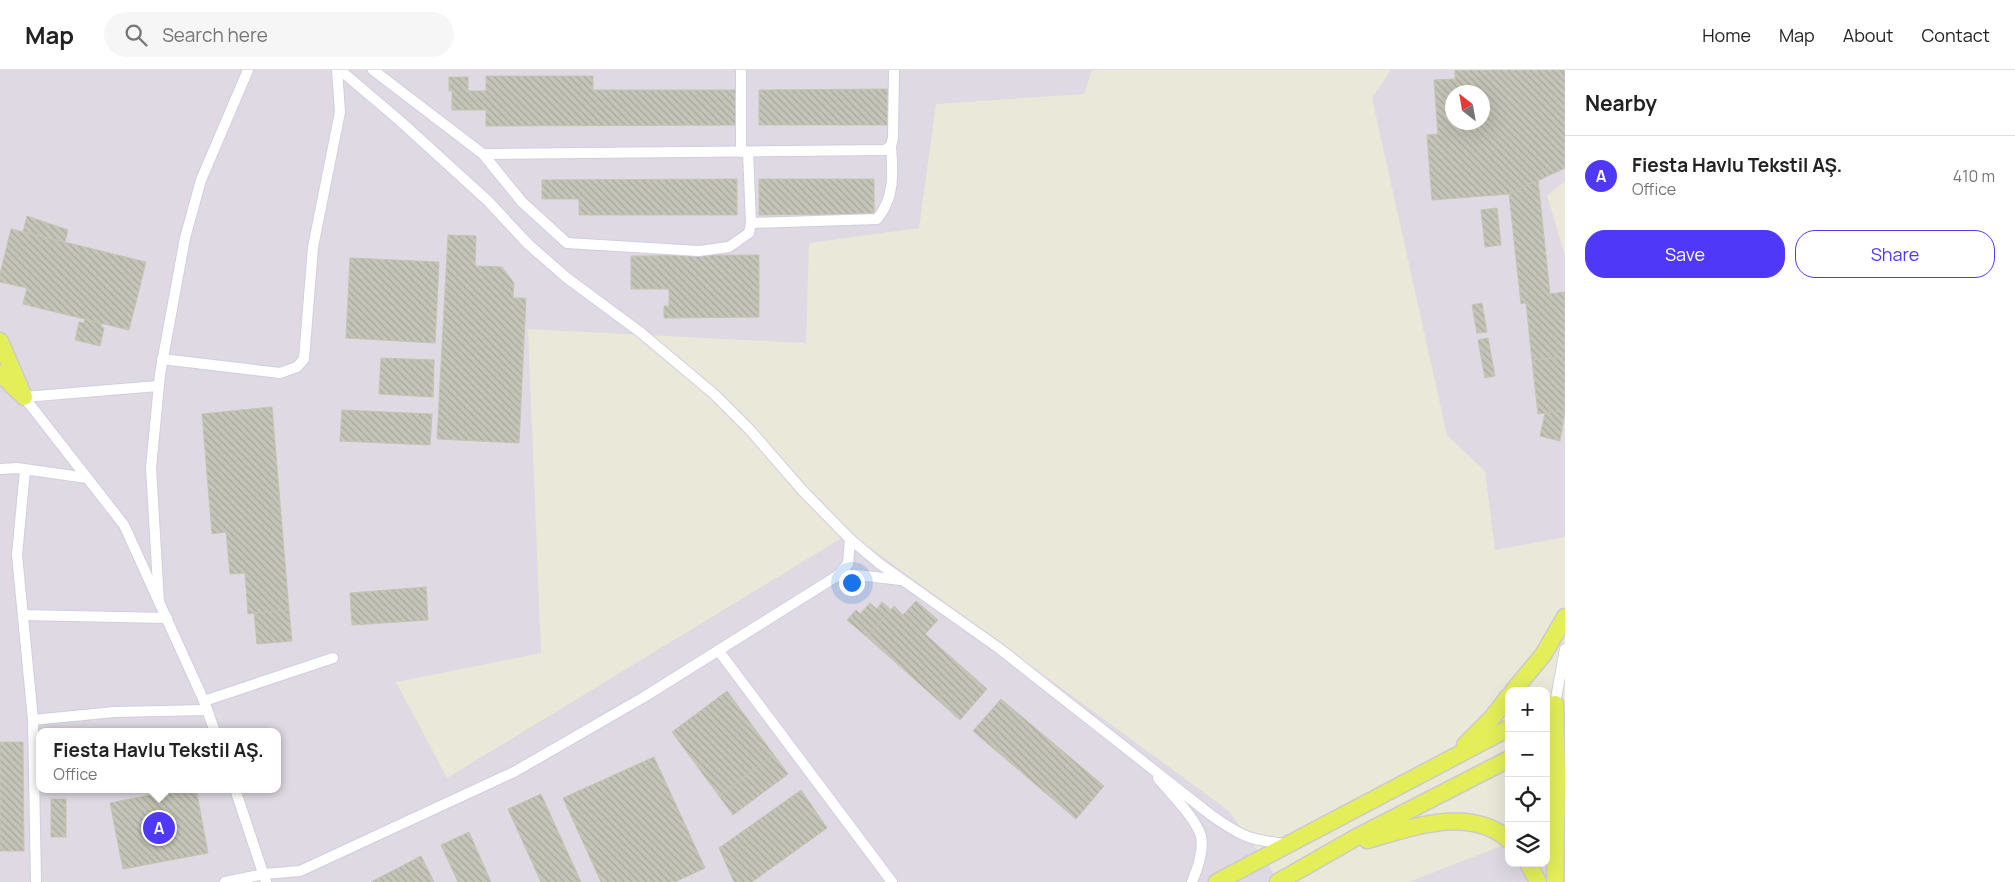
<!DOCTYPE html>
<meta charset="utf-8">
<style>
body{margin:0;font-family:Manrope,sans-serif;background:#f6f6f6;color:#222}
.controls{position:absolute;right:15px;bottom:15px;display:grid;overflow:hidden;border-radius:10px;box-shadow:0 5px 20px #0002}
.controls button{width:45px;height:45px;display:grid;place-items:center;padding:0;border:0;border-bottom:1px solid #e0e0e0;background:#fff;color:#222;font:25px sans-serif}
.compass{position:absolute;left:1445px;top:15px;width:45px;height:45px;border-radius:50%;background:#fff;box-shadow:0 5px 20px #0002;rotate:329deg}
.you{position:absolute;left:851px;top:512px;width:18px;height:18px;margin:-12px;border:4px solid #fff;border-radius:50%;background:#1a73e8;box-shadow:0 0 0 8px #1a73e833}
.badge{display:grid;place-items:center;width:32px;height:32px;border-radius:50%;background:#4f38f7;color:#fff;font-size:16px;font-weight:700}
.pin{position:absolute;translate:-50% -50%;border:2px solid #fff;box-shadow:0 1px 5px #0006}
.popup{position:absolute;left:36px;top:658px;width:245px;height:65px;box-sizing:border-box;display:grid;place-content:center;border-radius:10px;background:#fff;filter:drop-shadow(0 1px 4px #0005);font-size:16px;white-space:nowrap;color:#767676}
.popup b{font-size:19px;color:#222}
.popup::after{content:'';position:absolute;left:50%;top:100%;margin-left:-10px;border:10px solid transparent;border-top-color:#fff}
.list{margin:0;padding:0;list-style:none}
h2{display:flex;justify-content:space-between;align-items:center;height:65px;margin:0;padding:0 20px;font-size:21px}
h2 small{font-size:16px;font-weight:400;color:#767676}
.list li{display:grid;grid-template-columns:32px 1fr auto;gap:15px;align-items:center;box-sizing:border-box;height:80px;padding:0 20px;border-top:1px solid #e0e0e0}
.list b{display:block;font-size:19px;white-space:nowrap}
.list p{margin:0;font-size:16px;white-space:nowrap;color:#767676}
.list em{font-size:16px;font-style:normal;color:#767676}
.actions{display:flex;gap:10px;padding:15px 20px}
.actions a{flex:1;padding:11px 0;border:1px solid #4f38f7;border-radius:20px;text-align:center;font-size:18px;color:#4f38f7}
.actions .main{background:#4f38f7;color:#fff}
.icon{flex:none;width:28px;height:28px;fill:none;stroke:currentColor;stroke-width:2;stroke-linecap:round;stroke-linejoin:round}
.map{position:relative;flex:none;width:1565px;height:812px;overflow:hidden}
header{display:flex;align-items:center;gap:30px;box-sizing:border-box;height:70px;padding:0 25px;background:#fff;border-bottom:1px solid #e0e0e0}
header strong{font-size:24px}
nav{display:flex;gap:28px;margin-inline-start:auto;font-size:18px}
.search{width:350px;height:45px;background:#f6f6f6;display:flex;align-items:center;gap:12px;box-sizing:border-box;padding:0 18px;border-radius:28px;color:#767676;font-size:19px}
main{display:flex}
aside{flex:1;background:#fff}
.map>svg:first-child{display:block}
.industrial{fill:#ded9e2;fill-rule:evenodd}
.building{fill:url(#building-back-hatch);stroke:#c5c4b2;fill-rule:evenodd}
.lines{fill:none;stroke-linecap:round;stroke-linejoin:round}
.street-casing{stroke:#d0cee0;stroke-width:12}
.primary-casing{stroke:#cbcbcb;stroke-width:19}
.street{stroke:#fff;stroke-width:10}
.primary{stroke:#e3ee59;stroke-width:16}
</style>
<header>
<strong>Map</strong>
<div class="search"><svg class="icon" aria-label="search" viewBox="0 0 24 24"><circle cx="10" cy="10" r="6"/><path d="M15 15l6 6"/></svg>Search here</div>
<nav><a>Home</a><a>Map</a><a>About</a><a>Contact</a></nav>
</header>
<main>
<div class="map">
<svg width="1565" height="812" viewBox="0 0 1565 812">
<defs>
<pattern id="building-back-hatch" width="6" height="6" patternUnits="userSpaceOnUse" patternTransform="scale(1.25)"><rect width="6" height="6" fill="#c5c4b8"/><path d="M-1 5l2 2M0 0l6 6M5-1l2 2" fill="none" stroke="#a9a89e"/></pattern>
</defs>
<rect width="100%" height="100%" fill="#eae8d8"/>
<g class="industrial">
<path d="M0,0H1092L1084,24L936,34L919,158L809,173L806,273L528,259L541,583L396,612L447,708L850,463L1229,741L1280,812H0ZM40,662H278V719H40Z"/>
<path d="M1391,0H1565V111L1547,125L1565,186V467L1495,480L1485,401L1447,365L1372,28ZM1452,22H1482V52H1452Z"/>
<polygon points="1565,751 1565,812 1409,812 1509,773 1509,793 1546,793 1546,758"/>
</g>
<g class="building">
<path d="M1455,0H1565V98L1509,124L1432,130L1427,65L1438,64L1434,10L1455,9ZM1452,22H1482V52H1452Z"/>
<polygon points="486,6 593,6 593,20 737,20 737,55 486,56 486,40 452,40 452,21 449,21 449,7 468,7 468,21 486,21"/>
<polygon points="888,19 888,55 759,55 759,20"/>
<polygon points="737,109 737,145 579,145 579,129 542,129 542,110"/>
<polygon points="759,109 874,109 874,144 759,145"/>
<polygon points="1538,110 1550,224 1565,222 1565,287 1532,290 1526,233 1521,234 1509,124"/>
<polygon points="1497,138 1501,175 1485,177 1481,140"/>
<polygon points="27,146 68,160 65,172 23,162"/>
<polygon points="11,159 146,192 129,260 23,234 27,218 0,212 0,204"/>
<polygon points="448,165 476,166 475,196 502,197 514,213 513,228 526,228 519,373 437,369"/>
<polygon points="759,185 759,247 664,248 664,236 669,236 669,219 631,219 631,186"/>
<polygon points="350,188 439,192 435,273 346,268"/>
<polygon points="1482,233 1487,262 1477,263 1472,235"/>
<polygon points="85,249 102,254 101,257 104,258 100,276 75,270 79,252 84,253"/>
<polygon points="1488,268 1495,306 1485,308 1478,270"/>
<polygon points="1565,287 1565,341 1538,344 1532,290"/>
<polygon points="381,288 434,290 433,327 379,324"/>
<polygon points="272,337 289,540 248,544 245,503 230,504 226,462 212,464 202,344"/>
<polygon points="342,340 432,344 430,375 340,371"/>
<polygon points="1565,341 1560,371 1540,366 1545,343"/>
<polygon points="426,517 428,550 352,555 350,523"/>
<polygon points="916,531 938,550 925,564 987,619 960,650 867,567 894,536 903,545"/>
<polygon points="882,532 891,540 867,567 847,550 856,540 860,544 870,533 877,539"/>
<polygon points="289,540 292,571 257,574 254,543"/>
<polygon points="727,621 774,685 719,726 672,662"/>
<polygon points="1001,629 1104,716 1076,749 973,661"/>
<polygon points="0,672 23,672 24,781 0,781"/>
<polygon points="774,685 788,704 733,745 719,726"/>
<polygon points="654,687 705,798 675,812 601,812 563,728"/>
<polygon points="181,719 196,719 208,783 123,799 110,733"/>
<polygon points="801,720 827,758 752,812 734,812 719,778"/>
<polygon points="541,724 581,812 541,812 508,739"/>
<rect x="51" y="729" width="15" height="38"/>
<polygon points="469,762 491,812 458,812 441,775"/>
<polygon points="421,786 434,812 371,812"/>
</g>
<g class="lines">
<defs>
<g id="street">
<path d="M340,0L399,50L488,131L528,174L567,208L640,262L714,324L750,360L803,421L850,469L880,494L1000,579L1211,745C1241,766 1249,770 1286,774"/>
<polyline points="373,0 483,84 522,132 567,173 699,181 729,177 749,163 751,153 748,82"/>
<polyline points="741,82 741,0"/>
<polyline points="483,84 885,80 891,76 893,68 894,0"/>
<path d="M751,153L877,149C895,128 893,102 891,76"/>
<polyline points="162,289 280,303 297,297 304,289 313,177 340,42 337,0"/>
<polyline points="24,327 124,455 204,631 215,662"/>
<polyline points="24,327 158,316"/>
<polyline points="0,399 17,398 87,408"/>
<polyline points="25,400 17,485 33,650 36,812"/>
<polyline points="837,506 857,505 901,510"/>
<polyline points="159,532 151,398 160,304 185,168 201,110 248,0"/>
<polyline points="23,545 167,548"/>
<polyline points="718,580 892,812"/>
<polyline points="204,631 333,588"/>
<polyline points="1555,634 1565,579"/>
<polyline points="33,650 114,642 207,640"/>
<path d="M1158,708C1171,724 1195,747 1201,766C1204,779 1197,800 1192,812"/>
<polyline points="235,719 266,812"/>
<polyline points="225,812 264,804 300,801 514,702 644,627 837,506 848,494 850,469"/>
</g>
<g id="primary">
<polyline points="0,271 24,327"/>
<polyline points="0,303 19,322"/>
<polyline points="1513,621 1543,585 1565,547"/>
<polyline points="1555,634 1557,707 1555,812"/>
<polyline points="1465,675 1492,648 1509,626"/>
<path d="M1367,770C1411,758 1470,735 1509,770"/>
<polyline points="1528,793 1538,812"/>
<polyline points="1217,812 1509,658"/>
<polyline points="1278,812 1355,768 1509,689"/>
</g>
</defs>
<use href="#street" class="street-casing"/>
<use href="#primary" class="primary-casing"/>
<use href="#street" class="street"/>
<use href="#primary" class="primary"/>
</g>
</svg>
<div class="controls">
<button>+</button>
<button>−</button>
<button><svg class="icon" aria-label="locate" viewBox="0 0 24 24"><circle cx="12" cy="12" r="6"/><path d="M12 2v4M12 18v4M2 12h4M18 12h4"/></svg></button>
<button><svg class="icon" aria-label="layers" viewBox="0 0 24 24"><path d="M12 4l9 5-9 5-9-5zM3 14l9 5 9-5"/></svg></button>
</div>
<svg class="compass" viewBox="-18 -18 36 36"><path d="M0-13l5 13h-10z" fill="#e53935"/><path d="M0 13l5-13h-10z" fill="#767676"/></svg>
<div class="you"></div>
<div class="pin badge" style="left:159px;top:758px">A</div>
<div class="popup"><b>Fiesta Havlu Tekstil AŞ.</b>Office</div>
</div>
<aside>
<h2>Nearby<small></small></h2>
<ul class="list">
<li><span class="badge">A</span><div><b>Fiesta Havlu Tekstil AŞ.</b><p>Office</p></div><em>410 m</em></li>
</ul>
<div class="actions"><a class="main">Save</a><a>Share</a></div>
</aside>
</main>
